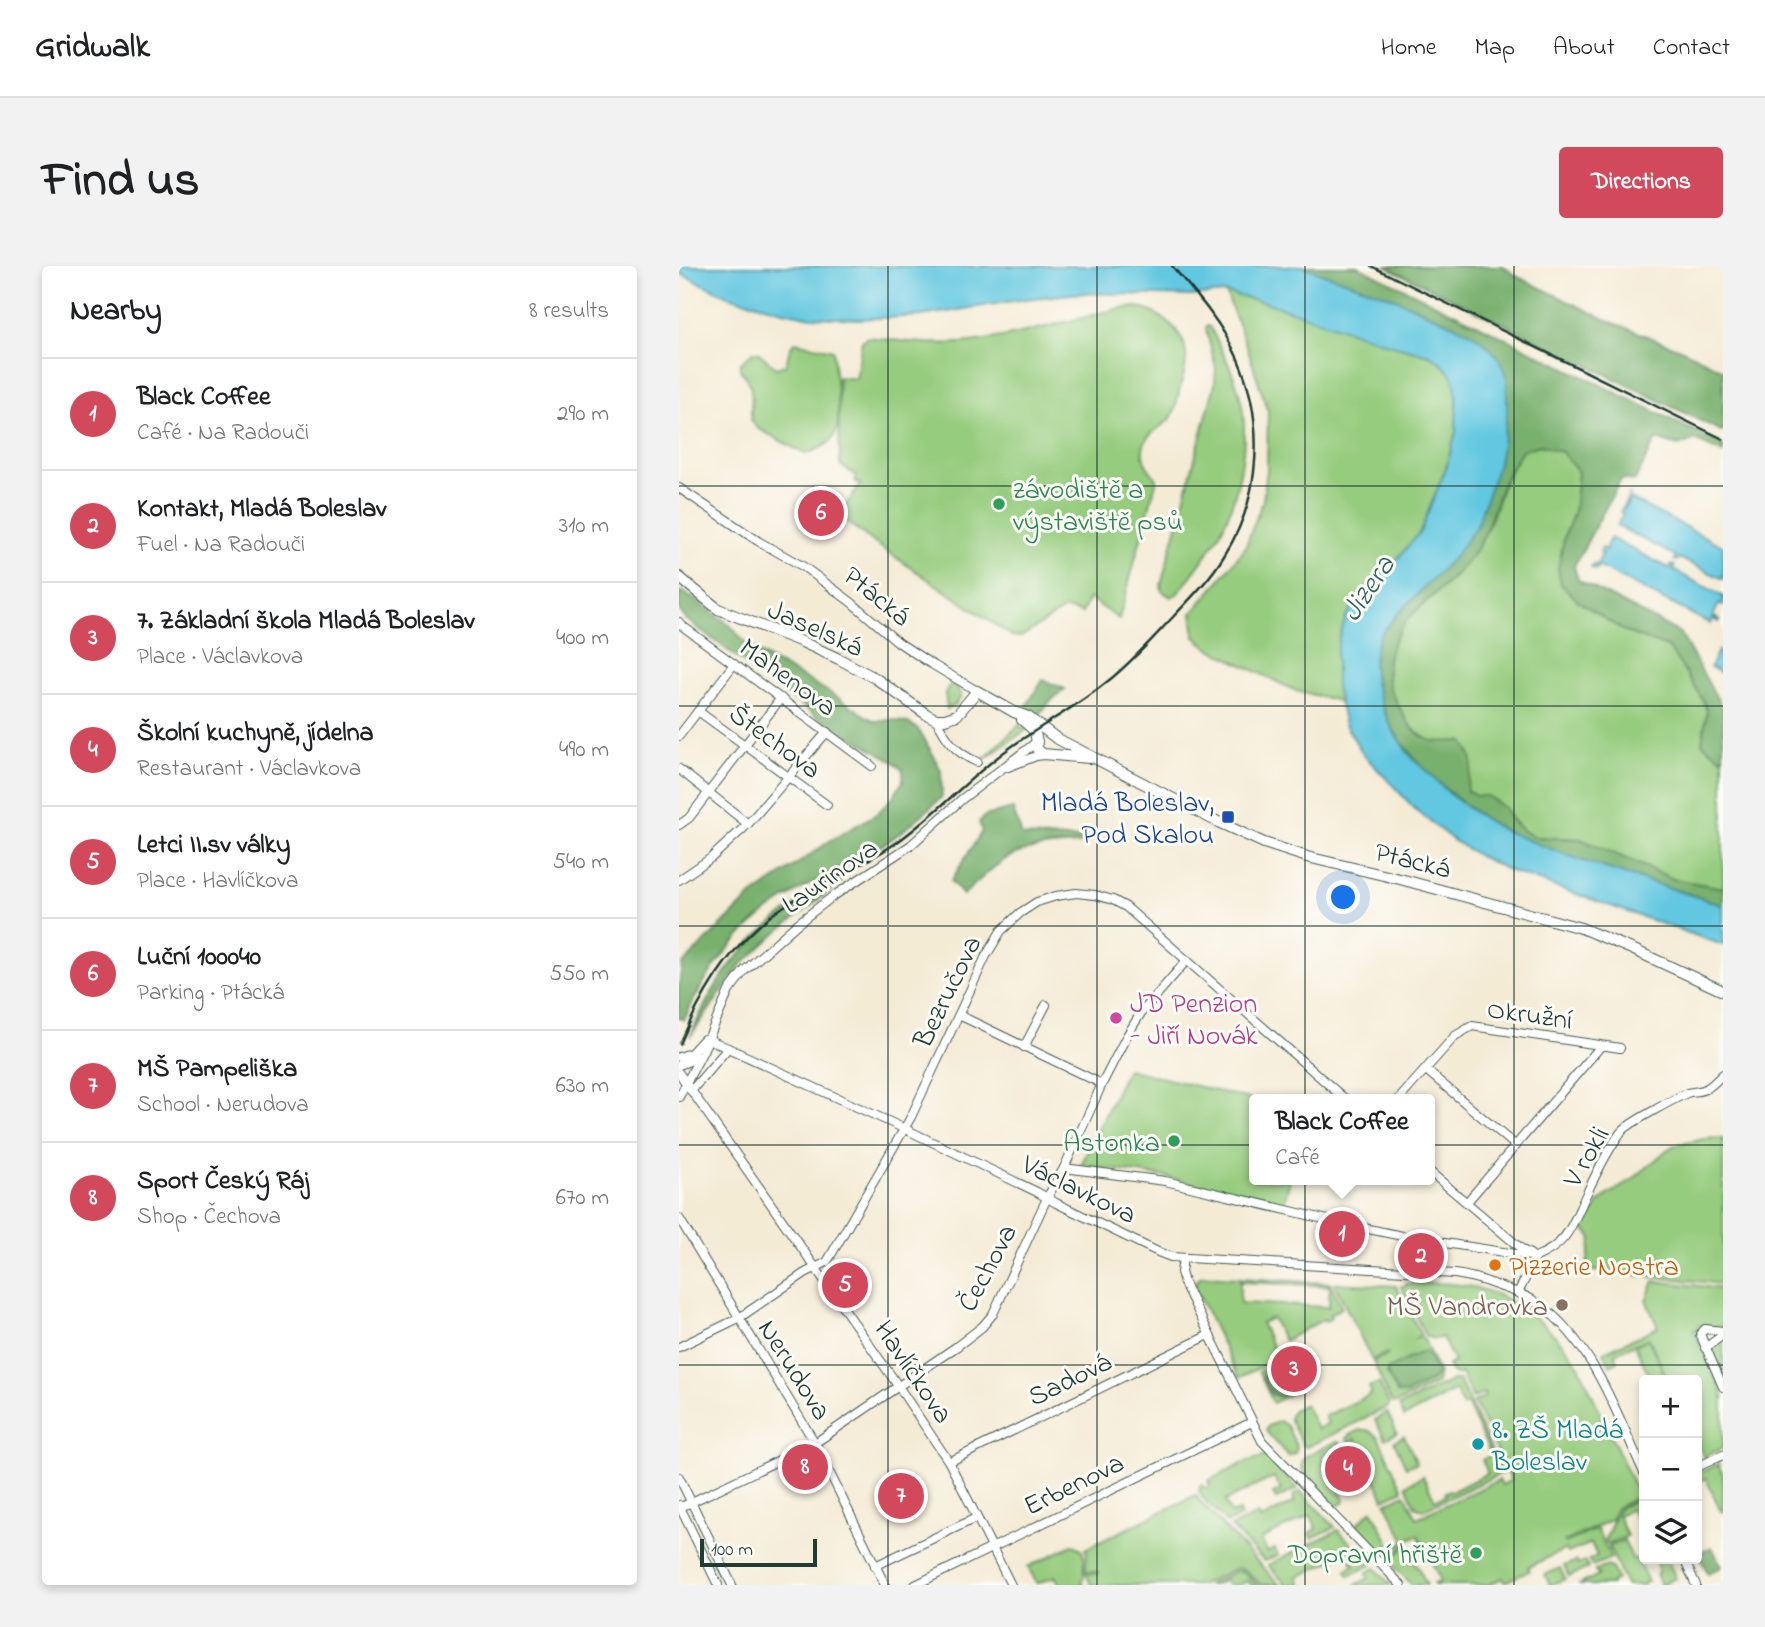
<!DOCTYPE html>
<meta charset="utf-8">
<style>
body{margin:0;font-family:"Indie Flower",sans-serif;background:#f2f2f2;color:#202124}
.controls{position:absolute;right:21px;bottom:21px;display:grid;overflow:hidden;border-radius:7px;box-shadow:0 4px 10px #0003}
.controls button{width:63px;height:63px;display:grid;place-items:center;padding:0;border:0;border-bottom:2px solid #e0e0e0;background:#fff;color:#202124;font:35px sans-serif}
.scale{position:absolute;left:21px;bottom:18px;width:117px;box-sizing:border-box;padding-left:7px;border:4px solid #1f3d34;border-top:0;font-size:19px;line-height:24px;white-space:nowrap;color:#1f3d34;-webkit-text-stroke:5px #fdfcf7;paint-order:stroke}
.you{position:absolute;left:665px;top:632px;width:24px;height:24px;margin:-18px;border:5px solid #fff;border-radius:50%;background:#1a73e8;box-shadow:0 0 0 10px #1a73e833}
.badge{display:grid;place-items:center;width:46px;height:46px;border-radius:50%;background:#d1495b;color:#fff;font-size:23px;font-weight:700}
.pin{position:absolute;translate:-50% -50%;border:4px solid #fff;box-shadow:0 2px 7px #0006}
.popup{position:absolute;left:570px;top:828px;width:186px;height:91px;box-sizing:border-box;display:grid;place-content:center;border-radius:7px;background:#fff;filter:drop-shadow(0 2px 5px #0005);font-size:23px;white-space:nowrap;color:#757577}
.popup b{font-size:26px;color:#202124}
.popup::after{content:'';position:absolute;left:50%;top:100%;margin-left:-14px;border:14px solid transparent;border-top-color:#fff}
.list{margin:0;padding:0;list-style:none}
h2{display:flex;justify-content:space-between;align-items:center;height:91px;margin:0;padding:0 28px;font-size:30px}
h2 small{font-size:23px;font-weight:400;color:#757577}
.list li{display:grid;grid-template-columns:46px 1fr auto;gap:21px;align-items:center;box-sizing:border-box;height:112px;padding:0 28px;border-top:2px solid #e0e0e0}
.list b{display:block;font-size:26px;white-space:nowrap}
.list p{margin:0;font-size:23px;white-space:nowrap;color:#757577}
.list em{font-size:23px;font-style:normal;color:#757577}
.icon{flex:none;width:38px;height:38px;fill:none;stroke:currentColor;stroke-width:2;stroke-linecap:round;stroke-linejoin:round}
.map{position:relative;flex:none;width:1044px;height:1319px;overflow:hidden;border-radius:7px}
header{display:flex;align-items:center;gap:42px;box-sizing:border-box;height:98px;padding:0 35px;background:#fff;border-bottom:2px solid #e0e0e0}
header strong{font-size:33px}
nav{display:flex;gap:38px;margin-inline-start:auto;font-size:24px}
.intro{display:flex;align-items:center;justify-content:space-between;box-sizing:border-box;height:168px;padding:0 42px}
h1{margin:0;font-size:49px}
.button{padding:18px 32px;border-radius:7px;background:#d1495b;color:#fff;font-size:24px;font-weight:700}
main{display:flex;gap:42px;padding:0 42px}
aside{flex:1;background:#fff;border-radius:7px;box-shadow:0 4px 10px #0003}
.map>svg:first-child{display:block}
.green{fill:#96cc7e;stroke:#5a8459;stroke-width:2}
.forest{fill:#78b06d;stroke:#4c7650;stroke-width:2}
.water{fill:#62c7e0;stroke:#40828a;stroke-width:2}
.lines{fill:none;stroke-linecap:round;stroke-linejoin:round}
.minor-casing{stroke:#3f574c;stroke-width:10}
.tertiary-casing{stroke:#3f574c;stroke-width:12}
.minor{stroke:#fff;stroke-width:8}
.tertiary{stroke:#fff;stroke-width:10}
.rail{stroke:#1f3d34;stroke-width:2.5}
.grid{fill:none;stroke:#1f3d34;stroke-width:2;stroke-opacity:0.55}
.leisure-dot{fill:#2e9e5b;stroke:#fdfcf7;stroke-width:2.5}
.transit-dot{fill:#1a4fb4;stroke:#fdfcf7;stroke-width:2.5}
.hotel-dot{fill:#d1479c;stroke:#fdfcf7;stroke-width:2.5}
.food-dot{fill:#e8710a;stroke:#fdfcf7;stroke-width:2.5}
.education-dot{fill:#8d6e63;stroke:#fdfcf7;stroke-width:2.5}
.culture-dot{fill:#0f9aa8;stroke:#fdfcf7;stroke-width:2.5}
.labels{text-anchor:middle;stroke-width:6;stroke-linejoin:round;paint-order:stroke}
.leisure-label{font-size:28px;fill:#27864d;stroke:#fdfcf7;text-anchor:end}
.street-label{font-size:28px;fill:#1f3d34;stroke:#fdfcf7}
.transit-label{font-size:28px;fill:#164399;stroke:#fdfcf7;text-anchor:end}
.hotel-label{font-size:28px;fill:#b23c85;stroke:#fdfcf7;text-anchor:start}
.food-label{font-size:28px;fill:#c56008;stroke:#fdfcf7;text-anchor:start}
.education-label{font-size:28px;fill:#785e54;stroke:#fdfcf7;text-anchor:end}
.culture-label{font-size:28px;fill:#0d838f;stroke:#fdfcf7;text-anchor:start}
.water-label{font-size:30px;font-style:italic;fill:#30605f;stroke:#fdfcf7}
</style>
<header>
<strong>Gridwalk</strong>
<nav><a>Home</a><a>Map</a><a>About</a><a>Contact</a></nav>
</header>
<div class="intro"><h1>Find us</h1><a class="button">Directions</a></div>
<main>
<aside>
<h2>Nearby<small>8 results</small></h2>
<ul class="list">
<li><span class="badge">1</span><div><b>Black Coffee</b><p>Café · Na Radouči</p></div><em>290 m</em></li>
<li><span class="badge">2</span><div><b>Kontakt, Mladá Boleslav</b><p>Fuel · Na Radouči</p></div><em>310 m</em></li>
<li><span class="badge">3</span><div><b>7. Základní škola Mladá Boleslav</b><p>Place · Václavkova</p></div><em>400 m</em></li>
<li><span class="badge">4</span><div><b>Školní kuchyně, jídelna</b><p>Restaurant · Václavkova</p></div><em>490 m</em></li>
<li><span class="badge">5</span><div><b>Letci II.sv války</b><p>Place · Havlíčkova</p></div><em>540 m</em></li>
<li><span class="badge">6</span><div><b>Luční 100040</b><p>Parking · Ptácká</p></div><em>550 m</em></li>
<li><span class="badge">7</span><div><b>MŠ Pampeliška</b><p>School · Nerudova</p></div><em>630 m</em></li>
<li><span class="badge">8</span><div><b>Sport Český Ráj</b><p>Shop · Čechova</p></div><em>670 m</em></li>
</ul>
</aside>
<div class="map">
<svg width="1044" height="1319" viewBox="0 0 1044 1319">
<rect width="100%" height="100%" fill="#fdfcf7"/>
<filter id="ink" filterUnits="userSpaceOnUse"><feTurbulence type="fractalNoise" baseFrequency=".0143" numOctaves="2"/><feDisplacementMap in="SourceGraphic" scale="14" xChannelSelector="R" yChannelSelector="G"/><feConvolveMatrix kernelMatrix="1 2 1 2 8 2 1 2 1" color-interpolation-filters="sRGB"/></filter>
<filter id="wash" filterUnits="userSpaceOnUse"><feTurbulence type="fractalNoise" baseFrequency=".00686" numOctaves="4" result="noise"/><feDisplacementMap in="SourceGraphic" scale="28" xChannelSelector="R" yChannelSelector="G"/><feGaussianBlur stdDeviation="1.57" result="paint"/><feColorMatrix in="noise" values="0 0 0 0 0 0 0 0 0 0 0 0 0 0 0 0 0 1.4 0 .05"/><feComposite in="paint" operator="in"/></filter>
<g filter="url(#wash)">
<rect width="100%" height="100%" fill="#f4ebd5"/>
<g class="green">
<polygon points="547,27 586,36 751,89 761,96 772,108 776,118 778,132 777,166 767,202 741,266 715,297 681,328 657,389 657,413 660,435 617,425 531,383 516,371 513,347 531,326 566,282 584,234 588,204 589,145 568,81"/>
<path d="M459,41C481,47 505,63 507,88C508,101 503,114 500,126C498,134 497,145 492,152C482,162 465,168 464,184C463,196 471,205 478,213L440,353L410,332L403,347L386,343L342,371L333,370L197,278L160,250L181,218L176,215L178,210L161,199L159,111L177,113L183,75L189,71C219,75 250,79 280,77C332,73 391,54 443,42Z"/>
<path d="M528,60L531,61C544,86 561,118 564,146C568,183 560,226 544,261C532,285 515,306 499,327L492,331L483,325L482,319L536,118L537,102L527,63Z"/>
<path d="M116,76L154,84C154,104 166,156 154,172C150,179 134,186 126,188L78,162L72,154C71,133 78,121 61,104V98L74,86L80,87L97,102L107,99L111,82Z"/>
<polygon points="861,179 883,186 899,206 895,247 886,268 899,335 947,366 989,381 1009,409 1025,435 1028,445 1023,477 1044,493 1044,622 994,613 901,573 856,571 844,565 831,552 826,542 808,530 797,530 788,525 788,517 793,497 743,470 733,462 725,450 710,422 708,390 723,358 774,312 792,291 802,276 813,252 825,216 843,184"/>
<polygon points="271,419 279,423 282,430 275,440 268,443 266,427"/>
<polygon points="340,459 345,462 347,460 350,462 303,495"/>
<polygon points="448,803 575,834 576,914 611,914 604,940 488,911 402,899"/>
<polygon points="1042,872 1044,873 1044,1018 907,1004 913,972 904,961 921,936 929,929 953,914 988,884 994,880 1025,873"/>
<polygon points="523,1010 561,1012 561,1037 650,1041 651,1017 663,1042 651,1048 652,1052 647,1055 645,1053 605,1075 593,1052 582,1057 599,1092 560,1112 517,1024 516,1016"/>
<polygon points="975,1015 1044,1023 1044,1062 1020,1059 1015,1065 1044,1128 1044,1182 1025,1191 1018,1177 1018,1114 989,1114 970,1072 936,1087 939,1095 931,1099 925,1086 979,1061 967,1034"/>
<polygon points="655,1017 717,1020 742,1069 737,1072 742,1072 745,1074 760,1107 758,1117 718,1137 713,1137 694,1096 709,1088 708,1087 693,1094"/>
<path d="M727,1018C745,1017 764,1016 782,1019C832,1026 873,1059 900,1100L960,1230L937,1242L932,1254L885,1276L886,1277L918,1263L932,1292L913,1300L910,1294L918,1290L912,1277L889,1287L887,1283L849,1301L850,1305L826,1316L824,1312L809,1319H754L762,1315L739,1269L726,1275L727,1277L709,1294L676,1260L693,1244L713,1282L726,1275L707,1237L726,1228L738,1252L820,1214L823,1219L832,1214L795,1136L806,1131L805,1127L794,1132L782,1107L777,1109L773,1107L769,1099L775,1096L763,1071L756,1073L747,1071L722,1020H727Z"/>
<polygon points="969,1073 988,1114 972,1114 956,1079"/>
<polygon points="1044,1073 1044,1113 1033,1089 1033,1084"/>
<polygon points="604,1094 619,1124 594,1137 580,1106"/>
<polygon points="774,1114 779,1114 782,1118 823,1207 744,1244 736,1240 727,1219 744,1210 756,1234 767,1229 766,1226 771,1224 772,1226 809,1207 803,1194 812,1189 788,1138 783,1140 777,1124 725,1151 720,1140"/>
<polygon points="700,1117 710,1138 709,1141 628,1181 624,1180 610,1152 614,1144 626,1138 638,1163 649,1158 646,1150 689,1130 693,1127 690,1121"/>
<polygon points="708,1146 718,1167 706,1173 696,1154"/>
<polygon points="601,1155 608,1160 618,1182 616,1187 609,1190 587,1165 589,1160"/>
<polygon points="681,1164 689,1164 699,1171 724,1224 705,1233 677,1173 670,1176 668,1172 669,1170"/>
<polygon points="725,1170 738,1197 727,1201 715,1175"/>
<polygon points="659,1175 663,1179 643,1189 646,1195 644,1197 651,1210 653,1210 666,1236 657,1240 623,1203 624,1193 627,1190"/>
<polygon points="587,1190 619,1223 597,1233 594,1228 602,1224 595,1211 546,1235 552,1248 560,1245 562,1250 548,1257 523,1231 520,1223 522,1219 527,1223 531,1220 529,1215 569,1195"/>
<polygon points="1039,1198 1044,1209 1044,1246 1041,1244 1027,1212 1018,1216 1018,1208"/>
<polygon points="622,1226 656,1261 633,1272 631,1267 638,1263 632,1249 582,1273 588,1286 596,1283 599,1289 585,1295 552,1261 579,1248 582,1253 616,1236 614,1230"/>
<polygon points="517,1229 520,1234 541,1257 601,1319 582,1319 567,1305 558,1302 521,1319 412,1319 407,1307 418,1308 420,1306 407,1305 408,1287 406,1283"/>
<polygon points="961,1232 965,1242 965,1247 956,1251 952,1243 939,1249 948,1270 929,1279 926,1274 939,1243"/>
<polygon points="659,1264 692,1299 670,1310 667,1304 675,1300 668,1287 619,1311 622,1319 608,1319 589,1299"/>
<polygon points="945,1274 954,1294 958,1292 969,1316 965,1317 965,1319 947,1319 930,1281"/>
<path d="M393,1279C409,1281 405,1299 405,1312L402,1314L405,1319H381L376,1310L358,1318L349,1301Z"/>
<polygon points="728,1279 748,1319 733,1319 710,1295"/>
<polygon points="988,1293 997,1312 982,1319 977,1308 980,1306 977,1297"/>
<polygon points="897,1295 899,1299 906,1295 909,1302 890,1311 885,1300"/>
<polygon points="928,1300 933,1302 938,1313 933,1316 933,1319 899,1319 920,1309 916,1305"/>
<polygon points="696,1302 712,1319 676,1319 690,1312 687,1307"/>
<polygon points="881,1302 886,1313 871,1319 866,1309"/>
<polygon points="558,1305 566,1307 578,1319 571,1319 569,1315 560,1319 549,1319 546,1314 536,1319 528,1319"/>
</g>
<g class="forest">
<path d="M622,0H679L1044,179V187L1016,174L999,180L977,173L956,215L942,213L895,300L899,314L1001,367L1044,443V493L1023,477L1028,445L1024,435L1009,410L989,381L947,366L899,335L882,318L879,302L886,268L895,247L899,206L883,186L861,179L843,184C837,195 829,206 824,217C814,242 809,269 792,291C760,334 697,356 710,420C712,428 718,437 722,444C728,456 738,470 751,474C760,477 774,475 784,475C787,481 793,489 793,496C793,506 788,515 788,525L797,530H808L826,542L831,552L844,565L856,571L901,573L994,613L1044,622V639C1007,627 969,616 932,604C895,592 856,581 822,562C795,548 772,529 750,507C729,487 712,466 703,438C696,416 689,392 700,370C704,363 712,356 717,350L820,196L828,149V111L788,65L710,30Z"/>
<polygon points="706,0 824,0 837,10 930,55 1006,85 1044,104 1044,166"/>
<path d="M3,325L50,358L68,379L95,396L138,419L177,443L188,451L196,455L214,454L229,457L239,463L256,492L262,505L263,531C244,548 226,565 205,578C173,599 137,612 106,633C61,662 27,705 5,754L0,752V719L3,699L70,632L152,574L199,547L214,531L224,515V504L214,495L137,450L8,354L0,344V327Z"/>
<polygon points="364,414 386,423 375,432 359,449 357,449 346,442"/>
<path d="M334,543L343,570L409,573V577C384,580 354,579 332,590C315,598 298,617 284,629L272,615L303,565L300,556L306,550Z"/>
<path d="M163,615L96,668L60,701L11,771C34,716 61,679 110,644C126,633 145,624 163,615Z"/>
<polygon points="561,1012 651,1017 651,1020 561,1016"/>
<polygon points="744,1085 748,1087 757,1104 758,1107 755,1113 727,1128 718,1127 708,1108 709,1103"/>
<path d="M594,1101C602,1104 614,1120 605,1128C595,1137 583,1117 585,1109C586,1104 590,1103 594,1101Z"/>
<polygon points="1033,1281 1042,1300 1041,1302 1029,1307 1019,1287"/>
</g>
<g class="water">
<polygon points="0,0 622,0 710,30 788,65 805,76 820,92 828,111 828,149 820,196 798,259 776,290 717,350 701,369 697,381 694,398 696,417 705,446 716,468 729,487 773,530 795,546 822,563 851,575 904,595 1044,639 1044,679 831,605 800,590 775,575 737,544 684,488 666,458 660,435 657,419 657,389 660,372 667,351 681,328 715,297 741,266 767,202 777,166 778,132 776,118 772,108 761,96 751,89 706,77 586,36 547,27 512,30 402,27 346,33 243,50 181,53 133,51 104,45 49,30 0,7"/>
<polygon points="951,228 945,244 952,233 1044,280 1044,313 1000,292 998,295 995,294 997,290 938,260 944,248 941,246"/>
<polygon points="931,272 990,302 993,299 996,300 994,304 1044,330 1044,340 1040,338 1034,350 1041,354 1040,356 1034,353 1032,358 919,300 917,304 912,302 914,298 918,299 923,288 921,286 923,282 926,284"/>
<polygon points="1039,385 1044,388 1044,408 1031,401"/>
</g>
</g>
<g filter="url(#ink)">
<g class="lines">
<defs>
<g id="minor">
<polyline points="0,222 79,275 125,301 172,336 219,376 249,396 298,425"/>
<polyline points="0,356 2,359 193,500"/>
<polyline points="19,445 148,539"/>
<path d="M257,453C268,474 275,486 298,496"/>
<polyline points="0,470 55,398"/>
<polyline points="329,501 357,490 366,489"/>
<polyline points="0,503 69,558"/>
<polyline points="0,559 10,552 102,432"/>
<polyline points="0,614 32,592 69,558 148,466"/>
<polyline points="280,749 423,818"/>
<path d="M29,773L224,862L358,926L377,937L479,986L492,991L776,1008C790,1010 804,1014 817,1019C829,1023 841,1027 852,1033C911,1068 938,1148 965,1207"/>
<polyline points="345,781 367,739"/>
<polyline points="0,791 12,787 25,773"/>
<polyline points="0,799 13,794 20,790"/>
<polyline points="747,804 837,880"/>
<polyline points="0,807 213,1111 270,1196 332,1319"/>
<polyline points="12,825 49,782"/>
<polyline points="0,831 24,785 50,725 65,705 118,658 153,631 232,579 283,533 359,475"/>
<polyline points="720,833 776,770 793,760 941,782"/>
<polyline points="385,902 486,915 670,959 733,972 857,991"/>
<polyline points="750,905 845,985 851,988"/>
<polyline points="788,936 922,780"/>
<polyline points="0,952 136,1177 206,1319"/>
<path d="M857,991C889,978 893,959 906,931C915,912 930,881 943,865C952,856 995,833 1008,827C1015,825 1022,826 1028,822C1034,819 1039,813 1044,808"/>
<polyline points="504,992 502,1006 505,1017 583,1175 722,1319"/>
<polyline points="839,1027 857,991"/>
<polyline points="1044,1065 1026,1063 1021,1068 1044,1121"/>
<polyline points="0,1081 60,1052 126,1007 148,996 232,851 307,690 322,665 341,647 358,636 377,630 397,627 416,629 434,634 447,641 666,833"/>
<polyline points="1026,1082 1044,1069"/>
<polyline points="270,1196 530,1069"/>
<polyline points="1018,1201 1044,1189"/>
<polyline points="0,1211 53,1319"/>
<polyline points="0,1239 39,1319"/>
<polyline points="0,1242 136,1177 277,1081 303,1061 314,1048 368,932 385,902 423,818 447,771 462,747 508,694"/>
<polyline points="1005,1293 1017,1319"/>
<polyline points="196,1300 297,1252"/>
<polyline points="236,1319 573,1156"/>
</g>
<g id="tertiary">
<polyline points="0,311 39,343 123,376 160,393 196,412 247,448 257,453 266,453 278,449 298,425 335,446 349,451 377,472 537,555 585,577 628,591 721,613 902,662 955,684 1044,725"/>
<path d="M343,454C358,466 357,465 358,483L364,488L410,492"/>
</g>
</defs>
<use href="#minor" class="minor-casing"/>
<use href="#tertiary" class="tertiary-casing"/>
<use href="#minor" class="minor"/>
<use href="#tertiary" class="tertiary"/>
<g class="rail">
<polyline points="692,0 1044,173"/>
<path d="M1,778C26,719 59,667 115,634C148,614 185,599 217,577C258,548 291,510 332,481C364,458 399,440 429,415C453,396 473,373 494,351C512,332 531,313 545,290C583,231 586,154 558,91C543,57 517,28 493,0"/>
</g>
</g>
</g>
<path class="grid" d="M209,0V1319M418,0V1319M626,0V1319M835,0V1319M0,220H1044M0,440H1044M0,660H1044M0,879H1044M0,1099H1044"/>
<g class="leisure-dot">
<circle cx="320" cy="238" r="7"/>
<circle cx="495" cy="875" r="7"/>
<circle cx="797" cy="1287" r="7"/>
</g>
<rect class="transit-dot" x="542" y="544" width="14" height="14" rx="3.5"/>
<circle class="hotel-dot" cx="437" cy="752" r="7"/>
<circle class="food-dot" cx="816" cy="999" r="7"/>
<circle class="education-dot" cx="883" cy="1039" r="7"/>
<circle class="culture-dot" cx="799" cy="1178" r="7"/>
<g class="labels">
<g class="leisure-label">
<text x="334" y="232" text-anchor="start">závodiště a<tspan x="334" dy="32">výstaviště psů</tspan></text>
<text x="481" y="885">Astonka</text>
<text x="783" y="1297">Dopravní hřiště</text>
</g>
<g class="street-label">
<text transform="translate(199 329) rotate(39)" y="10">Ptácká</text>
<text transform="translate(137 361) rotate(24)" y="10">Jaselská</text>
<text transform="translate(110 410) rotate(36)" y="10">Mahenova</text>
<text transform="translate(97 474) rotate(36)" y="10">Štechova</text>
<text transform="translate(734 593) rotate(14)" y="10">Ptácká</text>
<text transform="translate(150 609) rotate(-35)" y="10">Laurinova</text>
<text transform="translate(267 725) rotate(-64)" y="10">Bezručova</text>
<text transform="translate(851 747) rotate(8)" y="10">Okružní</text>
<text transform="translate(906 890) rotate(-60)" y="10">V rokli</text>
<text transform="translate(401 922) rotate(26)" y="10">Václavkova</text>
<text transform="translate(307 1001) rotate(-62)" y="10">Čechova</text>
<text transform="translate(117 1103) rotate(58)" y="10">Nerudova</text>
<text transform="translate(236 1105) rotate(56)" y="10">Havlíčkova</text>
<text transform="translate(390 1112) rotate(-26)" y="10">Sadová</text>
<text transform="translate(394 1217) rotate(-26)" y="10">Erbenova</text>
</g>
<g class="transit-label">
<text x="535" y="545">Mladá Boleslav,<tspan x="535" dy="32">Pod Skalou</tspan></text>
</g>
<g class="hotel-label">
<text x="451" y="746">JD Penzion<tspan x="451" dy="32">- Jiří Novák</tspan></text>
</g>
<g class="food-label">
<text x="830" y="1009">Pizzerie Nostra</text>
</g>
<g class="education-label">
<text x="869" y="1049">MŠ Vandrovka</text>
</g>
<g class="culture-label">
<text x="813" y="1172">8. ZŠ Mladá<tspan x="813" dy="32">Boleslav</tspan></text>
</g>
<g class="water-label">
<text transform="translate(688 322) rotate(-56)" y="10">Jizera</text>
</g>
</g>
</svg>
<div class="controls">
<button>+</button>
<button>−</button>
<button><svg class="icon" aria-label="layers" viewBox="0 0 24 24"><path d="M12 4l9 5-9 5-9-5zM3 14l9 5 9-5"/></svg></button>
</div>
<div class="scale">100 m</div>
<div class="you"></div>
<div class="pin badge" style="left:663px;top:968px">1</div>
<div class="popup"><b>Black Coffee</b>Café</div>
<div class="pin badge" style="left:742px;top:990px">2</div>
<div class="pin badge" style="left:615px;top:1103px">3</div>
<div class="pin badge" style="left:669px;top:1203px">4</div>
<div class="pin badge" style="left:166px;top:1019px">5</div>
<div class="pin badge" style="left:142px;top:247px">6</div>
<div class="pin badge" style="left:222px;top:1230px">7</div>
<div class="pin badge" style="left:126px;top:1201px">8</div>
</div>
</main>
